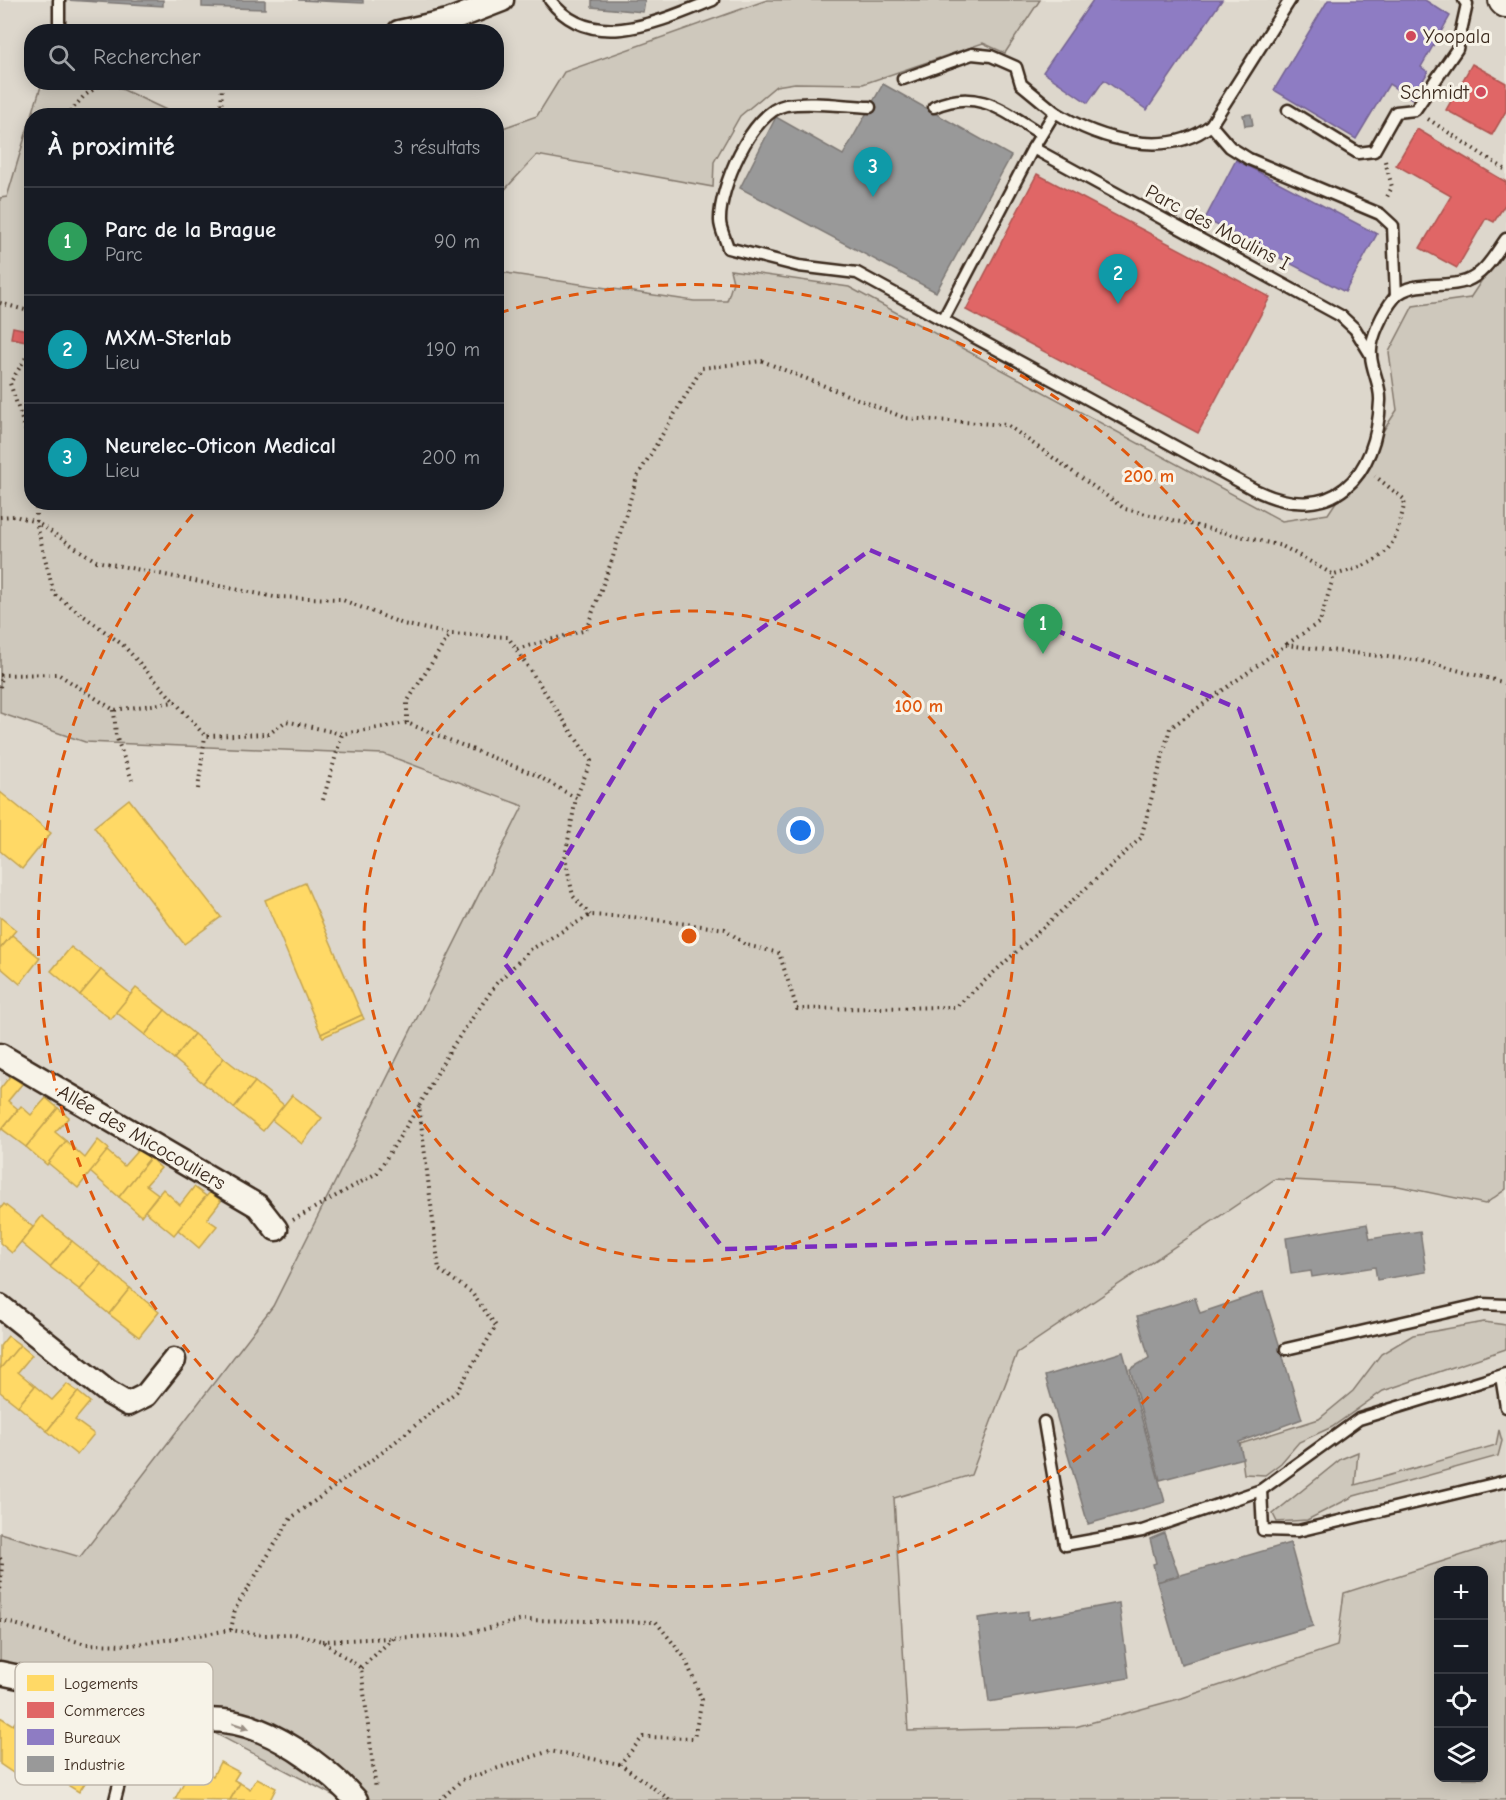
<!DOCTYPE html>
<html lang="fr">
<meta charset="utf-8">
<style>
body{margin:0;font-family:"Comic Neue",sans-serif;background:#20242c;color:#f1f3f6}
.controls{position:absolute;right:18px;bottom:18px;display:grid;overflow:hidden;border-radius:12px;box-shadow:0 3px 15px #0003}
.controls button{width:54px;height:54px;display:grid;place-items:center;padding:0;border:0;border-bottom:2px solid #363941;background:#171b24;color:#f1f3f6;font:30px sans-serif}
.you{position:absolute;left:801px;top:831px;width:21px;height:21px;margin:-15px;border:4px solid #fff;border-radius:50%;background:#1a73e8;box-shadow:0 0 0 9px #1a73e833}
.badge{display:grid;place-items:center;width:39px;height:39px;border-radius:50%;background:#0f766e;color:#fff;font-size:20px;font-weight:700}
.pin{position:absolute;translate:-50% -50px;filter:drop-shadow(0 2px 3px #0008)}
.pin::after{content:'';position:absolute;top:32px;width:21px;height:18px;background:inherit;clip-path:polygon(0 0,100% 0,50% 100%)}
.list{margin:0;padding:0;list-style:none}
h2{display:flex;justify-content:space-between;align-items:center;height:78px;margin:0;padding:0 24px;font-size:26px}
h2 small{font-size:20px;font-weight:400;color:#9ea1a6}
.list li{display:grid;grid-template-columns:39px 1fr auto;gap:18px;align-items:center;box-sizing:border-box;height:108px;padding:0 24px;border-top:2px solid #363941}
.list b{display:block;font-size:22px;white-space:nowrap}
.list p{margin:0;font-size:20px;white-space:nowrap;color:#9ea1a6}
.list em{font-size:20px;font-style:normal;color:#9ea1a6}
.icon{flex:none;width:33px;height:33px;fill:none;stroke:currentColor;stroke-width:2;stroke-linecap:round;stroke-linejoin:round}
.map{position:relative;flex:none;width:1506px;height:1800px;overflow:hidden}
.search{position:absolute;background:#171b24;box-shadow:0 3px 15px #0003;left:24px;top:24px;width:480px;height:66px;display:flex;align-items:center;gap:15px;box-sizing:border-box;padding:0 21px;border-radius:24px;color:#9ea1a6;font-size:22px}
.panel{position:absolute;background:#171b24;box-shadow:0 3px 15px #0003;left:24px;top:108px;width:480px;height:402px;border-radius:24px}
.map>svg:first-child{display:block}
.built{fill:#ddd7cc;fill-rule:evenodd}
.green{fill:#cec8bc;stroke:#84796d;stroke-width:1.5;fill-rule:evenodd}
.homes{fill:#ffd966;stroke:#c4a450;stroke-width:1.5}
.shops{fill:#e06666;stroke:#ae5450;stroke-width:1.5}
.offices{fill:#8e7cc3;stroke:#756392;stroke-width:1.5}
.industry{fill:#999;stroke:#7d7874;stroke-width:1.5}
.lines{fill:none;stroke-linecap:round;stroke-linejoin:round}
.service-casing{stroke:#3b2a1e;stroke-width:15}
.minor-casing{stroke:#3b2a1e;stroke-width:27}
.secondary-casing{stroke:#3b2a1e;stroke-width:36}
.path{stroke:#3b2a1e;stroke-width:4;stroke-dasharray:1.5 4.5;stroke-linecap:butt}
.service{stroke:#f7f3e8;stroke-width:10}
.minor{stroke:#f7f3e8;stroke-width:22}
.secondary{stroke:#f7f3e8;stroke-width:32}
.oneway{fill:#998e83}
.marked{fill:none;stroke:#7b2cbf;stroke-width:4.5;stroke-dasharray:12 8;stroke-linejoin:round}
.ring{fill:none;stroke:#df570d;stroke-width:3;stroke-dasharray:10 8}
.poi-dot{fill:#d1495b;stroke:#f7f3e8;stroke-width:2}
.labels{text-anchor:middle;stroke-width:6;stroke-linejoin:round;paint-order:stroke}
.poi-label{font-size:20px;fill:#3b2a1e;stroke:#f7f3e8;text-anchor:start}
.street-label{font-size:20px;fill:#3b2a1e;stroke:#f7f3e8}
.key{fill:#f7f3e8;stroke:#bfb7ab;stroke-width:1.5}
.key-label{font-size:16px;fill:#3b2a1e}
.centre{fill:#df570d;stroke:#f7f3e8;stroke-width:3}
.ring-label{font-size:18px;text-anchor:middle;font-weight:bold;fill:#df570d;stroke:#f7f3e8;stroke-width:6;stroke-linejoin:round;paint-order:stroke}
</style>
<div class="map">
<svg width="1506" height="1800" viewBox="0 0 1506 1800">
<rect width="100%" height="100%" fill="#ece7dc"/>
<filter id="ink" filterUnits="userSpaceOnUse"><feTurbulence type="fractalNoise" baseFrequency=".0167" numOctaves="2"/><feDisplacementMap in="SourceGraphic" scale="12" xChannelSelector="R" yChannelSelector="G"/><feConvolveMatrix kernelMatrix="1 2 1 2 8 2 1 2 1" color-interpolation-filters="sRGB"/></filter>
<g filter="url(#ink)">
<path class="built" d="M0,0H1506V1541L1344,1593L1337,1646L1182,1698L1075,1727L908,1731L899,1590L0,1606ZM32,32H496V82H32ZM32,116H496V502H32Z"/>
<g class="green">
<polygon points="767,0 1040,0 1005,53 983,43 863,84 795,83 776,86 740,116 714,162 713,187 537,155 497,198 497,130 537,116 564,72"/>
<polygon points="42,83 109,83 177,115 32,115"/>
<path d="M31,117L32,502H496L497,265L500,272L694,301H727L733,282L730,270L849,287L1282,521L1328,514L1397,410L1389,352L1413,306L1470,298L1506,244V1189L1485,1204L1398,1186L1275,1179L1017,1353L971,1475L894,1498L908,1731L1075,1727L1182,1698L1337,1646L1344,1593L1506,1541V1800H342L108,1677L0,1664V1533L80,1557L273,1306L523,806L384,754L85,742L0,713V198L7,197ZM1438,1570H1484V1778H1438Z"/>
<polygon points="1484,1322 1506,1325 1506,1349 1383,1391 1332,1427 1299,1442 1281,1463 1265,1475 1244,1474 1240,1444 1319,1419 1353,1391 1381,1354 1413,1335"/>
<polygon points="1499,1430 1502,1441 1498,1456 1354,1496 1307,1520 1277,1522 1273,1514 1341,1459 1358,1452 1355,1485 1496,1445"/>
</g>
<g class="homes">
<polygon points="0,792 51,833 22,869 0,851"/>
<polygon points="129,799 221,917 184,944 94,827"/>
<polygon points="305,883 362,1015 321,1034 265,900"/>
<polygon points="0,917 16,930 0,949"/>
<polygon points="12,935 40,958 20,984 0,967 0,949"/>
<polygon points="71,947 101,970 80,995 51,971"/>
<polygon points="101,970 131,994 111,1019 80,995"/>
<polygon points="136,988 165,1010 145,1035 116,1012"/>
<polygon points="165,1010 194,1034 174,1059 145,1035"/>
<polygon points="362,1015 364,1019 323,1037 321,1034"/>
<polygon points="194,1034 224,1058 203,1083 174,1059"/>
<polygon points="224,1058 255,1082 234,1108 203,1083"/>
<polygon points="11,1075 22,1084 8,1101 18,1109 0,1131 0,1089"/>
<polygon points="255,1082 284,1105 263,1131 234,1108"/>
<polygon points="292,1095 322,1118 302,1144 272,1120"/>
<polygon points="46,1098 58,1108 26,1147 2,1129 21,1106 31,1115"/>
<polygon points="58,1108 69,1117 55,1132 66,1141 47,1165 26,1147"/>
<polygon points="98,1140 109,1149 78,1188 48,1163 66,1141 85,1158"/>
<polygon points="139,1149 150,1158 119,1197 90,1172 107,1151 124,1166"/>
<polygon points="150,1158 161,1168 146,1185 158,1194 141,1216 119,1197"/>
<polygon points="194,1187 206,1196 174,1235 145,1211 163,1189 180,1205"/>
<polygon points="210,1192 221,1201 207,1219 217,1226 199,1248 178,1230"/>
<polygon points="4,1204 33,1227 12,1253 0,1243 0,1209"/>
<polygon points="42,1216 72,1241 50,1267 21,1243"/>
<polygon points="72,1241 101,1264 80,1290 50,1267"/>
<polygon points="101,1264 130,1288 109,1314 80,1290"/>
<polygon points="130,1288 159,1312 139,1337 109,1314"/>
<polygon points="8,1336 20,1345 0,1369 0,1346"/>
<polygon points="20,1345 32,1355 18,1372 35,1386 18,1406 0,1392 0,1369"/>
<polygon points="67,1384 78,1392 47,1431 18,1406 35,1386 52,1400"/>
<polygon points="78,1392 90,1402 75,1420 94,1434 77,1455 47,1431"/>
<polygon points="0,1717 13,1725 15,1722 40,1738 16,1775 0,1764"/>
<polygon points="45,1730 64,1742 61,1746 70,1752 79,1738 97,1749 90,1760 97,1765 79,1792 53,1776 50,1780 34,1770 37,1766 27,1759"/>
<polygon points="220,1762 239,1772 234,1780 240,1783 230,1800 175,1799 193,1765 213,1776"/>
<polygon points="257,1778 276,1788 270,1800 230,1800 240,1783 250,1789"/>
</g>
<g class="shops">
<polygon points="1472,64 1506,83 1506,111 1492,135 1446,110"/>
<polygon points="1417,129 1506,182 1506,203 1494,222 1486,218 1457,268 1420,248 1451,196 1396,165"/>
<polygon points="1037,174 1270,297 1198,433 966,310"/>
<polygon points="13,327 32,331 31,342 11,338"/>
</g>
<g class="offices">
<polygon points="1093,0 1222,0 1147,110 1104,80 1088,103 1043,72"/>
<polygon points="1328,0 1425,0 1450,16 1421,67 1428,72 1412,99 1389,84 1356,139 1274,90"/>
<polygon points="1236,160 1377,234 1345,292 1205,219"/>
</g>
<g class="industry">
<polygon points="66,0 163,0 163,6"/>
<polygon points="202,0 265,0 265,9 202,7"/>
<polygon points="298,0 363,0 363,3"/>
<polygon points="592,0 645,0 643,12 592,7"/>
<polygon points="883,84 1011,156 936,292 740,188 776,117 843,155"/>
<polygon points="1251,114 1253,125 1245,126 1243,115"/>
<polygon points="1367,1224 1370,1239 1420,1231 1426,1272 1377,1280 1375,1267 1312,1277 1311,1271 1291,1274 1286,1238"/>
<polygon points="1263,1292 1302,1419 1239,1442 1243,1458 1160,1480 1130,1369 1149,1358 1137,1316 1195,1298 1200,1313"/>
<polygon points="1123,1352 1165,1502 1088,1524 1045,1376"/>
<polygon points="1164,1533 1179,1576 1157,1582 1153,1564 1156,1563 1150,1539"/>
<polygon points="1290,1543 1313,1626 1181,1664 1157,1582"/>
<polygon points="1119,1603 1129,1678 989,1702 978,1618 1028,1611 1028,1620"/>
</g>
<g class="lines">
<defs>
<g id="service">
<path d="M550,0C591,55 663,20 713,0"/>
<polyline points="59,32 59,0"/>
<polyline points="903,79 972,54 991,56 1016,67 1021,84 1055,112"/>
<path d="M870,107C843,106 813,101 786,105C751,112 719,189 720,221C720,229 726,240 728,248L799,266L857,273L943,320L1033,148L1055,112C1098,139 1167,160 1211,125L1290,0"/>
<path d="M934,107C978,87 1005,112 1041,134"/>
<polyline points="1288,110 1358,153 1374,151 1396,112 1415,110 1457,49 1467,4 1464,0"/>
<polyline points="1211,125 1230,147 1249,159 1380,214 1393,226 1396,296"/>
<polyline points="1033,148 1341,316 1355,329 1371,355"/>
<path d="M943,320L1255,490C1332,527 1377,477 1380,401C1381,385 1372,371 1371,356C1369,339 1384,310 1395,297C1411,279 1445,289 1466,281C1485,274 1495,254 1506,239"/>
<polyline points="1286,1349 1482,1304 1506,1305"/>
<polyline points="1501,1376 1506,1407"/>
<polyline points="1044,1422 1065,1545 1142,1531 1261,1490 1359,1419 1506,1374"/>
<polyline points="1261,1490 1263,1530 1298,1531 1506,1481"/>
<polyline points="115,1800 139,1706"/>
</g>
<g id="minor">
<polyline points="399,32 448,21 502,0"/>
<polyline points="0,1055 258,1206 276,1229"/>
<polyline points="0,1306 109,1393 128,1404 146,1395 174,1360"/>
<path d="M0,1673C62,1685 122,1704 183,1718C197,1721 210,1719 224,1721C271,1726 325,1766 356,1800"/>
</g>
<polyline id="secondary" points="1505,0 1506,1"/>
</defs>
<use href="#service" class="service-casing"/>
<use href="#minor" class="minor-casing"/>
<use href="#secondary" class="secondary-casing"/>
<g class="path">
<polyline points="66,116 84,96 104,82"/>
<polyline points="221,116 222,82"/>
<polyline points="1428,119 1506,170"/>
<polyline points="1385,161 1392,187 1386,199"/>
<polyline points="0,303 32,312"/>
<polyline points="32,348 10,383 32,450"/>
<polyline points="36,502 36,522 54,594 123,645 175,702"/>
<polyline points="0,517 15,516 36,522 96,561 274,597 340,599 403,624 450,634 508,637 591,761 576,798"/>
<path d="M1287,644L1320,622L1334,575C1385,561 1395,553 1405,500L1375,476"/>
<polyline points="517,649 586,630 612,560 637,477 702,368 762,361 905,418 1007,425 1125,509 1282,546 1334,575"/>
<polyline points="0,675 58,674 114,710 175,702 205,736 269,734 286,721 342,734 407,723 536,775 576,798 565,857 573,896 590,915"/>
<polyline points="0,687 2,676"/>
<polyline points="114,710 116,736 132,780"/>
<polyline points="407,723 407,702 450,634"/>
<polyline points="198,789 205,736"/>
<polyline points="323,800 342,734"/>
<polyline points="293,1220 377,1173 419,1106"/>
<polyline points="0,1558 2,1563 0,1593"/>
<polyline points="0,1620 86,1644 131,1645 231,1630 263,1635 295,1634 322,1641 361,1668 376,1790"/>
<polyline points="231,1630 235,1609 291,1518 384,1451 457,1391 496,1326 471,1292 439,1270 419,1106 450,1050 497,983 530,950 590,915 633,917 725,929 746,945 779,953 797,1009 956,1007 1141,838 1170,728 1286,645 1422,661 1506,683"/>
<polyline points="322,1641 460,1635 523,1620 656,1622 685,1658 702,1700 694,1738 643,1737 620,1764 670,1800"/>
<polyline points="361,1668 393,1638"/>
<polyline points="440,1800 462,1780 550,1751 620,1764"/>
</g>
<use href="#service" class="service"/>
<use href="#minor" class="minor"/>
<use href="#secondary" class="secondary"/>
</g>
<defs><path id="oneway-solid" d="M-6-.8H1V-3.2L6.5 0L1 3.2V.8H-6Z" transform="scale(1.5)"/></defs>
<use class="oneway" href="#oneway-solid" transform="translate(241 1726) rotate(18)"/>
</g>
<path class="marked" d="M870,550L1239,709L1320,934L1100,1239L724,1249L503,961L658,703Z"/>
<g class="ring">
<circle cx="689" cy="936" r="325"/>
<path d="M499 313A651 651 0 1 1 201 505"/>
</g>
<g class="poi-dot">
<circle cx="1411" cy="36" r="6"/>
<circle cx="1481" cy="92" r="6"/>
</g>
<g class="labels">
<g class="poi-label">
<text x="1423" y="43">Yoopala</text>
<text x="1469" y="99" text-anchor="end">Schmidt</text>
</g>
<g class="street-label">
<text transform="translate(1218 227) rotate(28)" y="7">Parc des Moulins I</text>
<text transform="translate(142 1137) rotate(30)" y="7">Allée des Micocouliers</text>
</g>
</g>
<rect x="15" y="1662" width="198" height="123" rx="9" class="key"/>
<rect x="27" y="1675" width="27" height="16" fill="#ffd966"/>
<rect x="27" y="1702" width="27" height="16" fill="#e06666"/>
<rect x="27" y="1729" width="27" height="16" fill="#8e7cc3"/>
<rect x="27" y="1756" width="27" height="16" fill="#999"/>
<g class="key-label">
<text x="64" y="1689">Logements</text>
<text x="64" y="1716">Commerces</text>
<text x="64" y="1743">Bureaux</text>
<text x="64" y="1770">Industrie</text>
</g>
<circle cx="689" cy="936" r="9" class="centre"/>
<g class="ring-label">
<text x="1149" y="482">200 m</text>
<text x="919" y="712">100 m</text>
</g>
</svg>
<div class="controls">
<button>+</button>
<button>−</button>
<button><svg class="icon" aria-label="locate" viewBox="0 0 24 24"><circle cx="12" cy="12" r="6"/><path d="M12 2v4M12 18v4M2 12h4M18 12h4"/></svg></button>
<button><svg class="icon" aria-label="layers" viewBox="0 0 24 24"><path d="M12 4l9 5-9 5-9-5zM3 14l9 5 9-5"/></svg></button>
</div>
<div class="you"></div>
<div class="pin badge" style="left:1043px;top:654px;background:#2e9e5b">1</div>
<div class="pin badge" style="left:1118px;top:304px;background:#0f9aa8">2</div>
<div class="pin badge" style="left:873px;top:197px;background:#0f9aa8">3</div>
<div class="search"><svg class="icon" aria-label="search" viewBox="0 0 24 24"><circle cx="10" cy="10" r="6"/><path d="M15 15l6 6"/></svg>Rechercher</div>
<section class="panel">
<h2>À proximité<small>3 résultats</small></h2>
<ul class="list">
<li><span class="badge" style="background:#2e9e5b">1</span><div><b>Parc de la Brague</b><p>Parc</p></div><em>90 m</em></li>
<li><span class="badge" style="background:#0f9aa8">2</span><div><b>MXM-Sterlab</b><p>Lieu</p></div><em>190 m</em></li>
<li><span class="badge" style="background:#0f9aa8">3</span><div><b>Neurelec-Oticon Medical</b><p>Lieu</p></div><em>200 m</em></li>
</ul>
</section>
</div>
